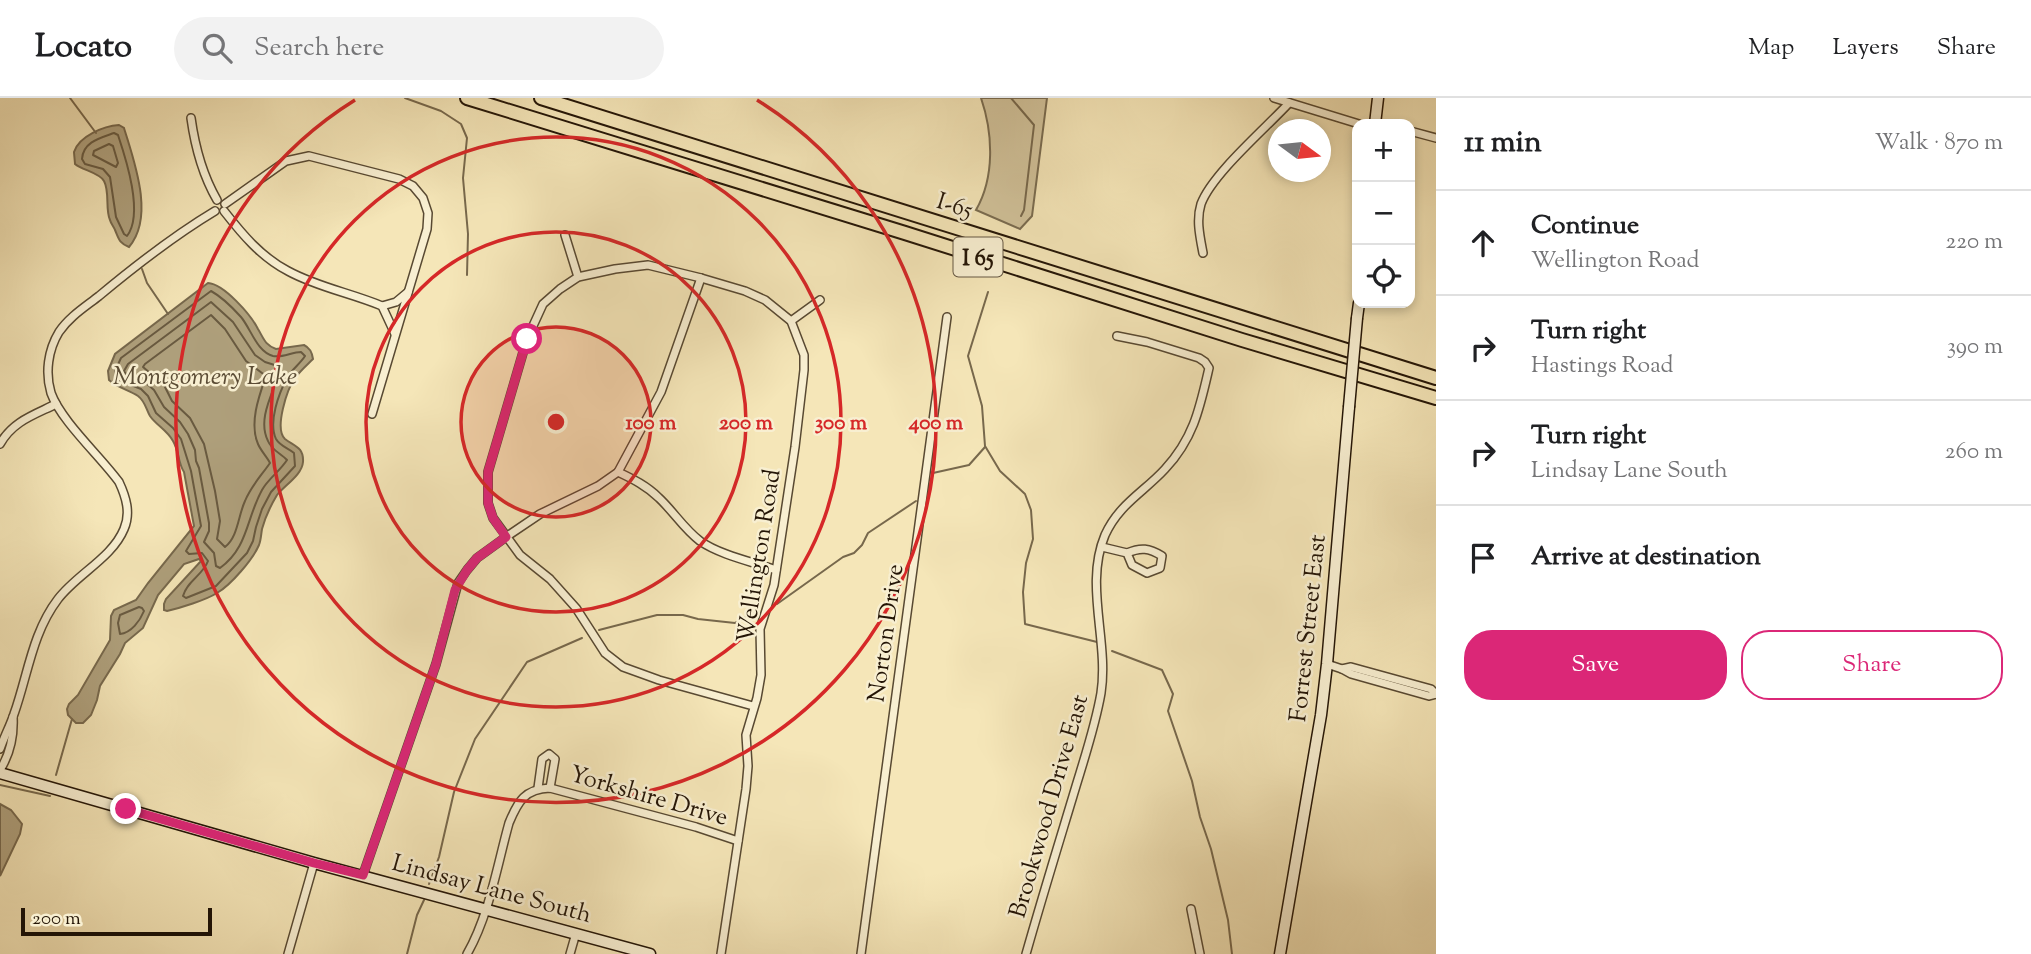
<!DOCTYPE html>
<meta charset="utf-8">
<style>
body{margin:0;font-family:"Sorts Mill Goudy",serif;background:#f2f2f2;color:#202124}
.controls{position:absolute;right:21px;top:21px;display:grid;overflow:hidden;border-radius:14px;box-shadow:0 4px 10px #0003}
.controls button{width:63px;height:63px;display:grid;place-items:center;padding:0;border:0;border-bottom:2px solid #e0e0e0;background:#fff;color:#202124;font:35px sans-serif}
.compass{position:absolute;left:1268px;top:21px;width:63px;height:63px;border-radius:50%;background:#fff;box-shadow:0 4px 10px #0003;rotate:105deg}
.scale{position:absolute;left:21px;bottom:18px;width:191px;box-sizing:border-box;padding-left:7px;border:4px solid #241506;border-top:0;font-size:19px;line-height:24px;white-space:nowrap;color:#241506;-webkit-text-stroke:5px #f8efd1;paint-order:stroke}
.stop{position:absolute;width:21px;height:21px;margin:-16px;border:5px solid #db2777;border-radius:50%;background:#fff}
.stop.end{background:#db2777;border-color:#fff;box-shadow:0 2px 7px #0008}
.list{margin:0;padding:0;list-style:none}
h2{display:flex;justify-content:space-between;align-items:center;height:91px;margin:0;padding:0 28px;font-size:30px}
h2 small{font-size:23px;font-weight:400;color:#757577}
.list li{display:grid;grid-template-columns:46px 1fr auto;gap:21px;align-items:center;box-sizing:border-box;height:105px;padding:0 28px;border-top:2px solid #e0e0e0}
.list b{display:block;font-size:26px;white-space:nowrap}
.list p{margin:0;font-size:23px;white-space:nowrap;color:#757577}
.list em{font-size:23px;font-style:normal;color:#757577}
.actions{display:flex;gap:14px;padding:21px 28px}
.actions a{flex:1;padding:16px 0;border:2px solid #db2777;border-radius:28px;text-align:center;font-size:24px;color:#db2777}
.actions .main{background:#db2777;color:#fff}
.icon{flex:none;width:38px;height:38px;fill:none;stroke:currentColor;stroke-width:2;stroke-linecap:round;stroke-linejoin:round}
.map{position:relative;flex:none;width:1436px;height:856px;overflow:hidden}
header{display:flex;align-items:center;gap:42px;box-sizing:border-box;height:98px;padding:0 35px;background:#fff;border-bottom:2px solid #e0e0e0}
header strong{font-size:33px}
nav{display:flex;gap:38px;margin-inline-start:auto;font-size:24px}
.search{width:490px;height:63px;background:#f2f2f2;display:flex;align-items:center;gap:18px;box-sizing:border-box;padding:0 24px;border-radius:38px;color:#757577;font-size:26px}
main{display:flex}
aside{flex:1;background:#fff}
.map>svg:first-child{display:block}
.green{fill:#d1c29a;stroke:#7a6c50;stroke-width:2}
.water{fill:#ae9f7b;stroke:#77684c;stroke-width:2}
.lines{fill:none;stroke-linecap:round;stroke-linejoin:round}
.shore{stroke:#695a40;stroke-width:2}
.stream{stroke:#77684c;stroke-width:2}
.street-casing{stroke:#584932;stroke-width:10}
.secondary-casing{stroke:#241506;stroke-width:13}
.highway-casing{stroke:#241506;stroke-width:16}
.street{stroke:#f8efd1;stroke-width:7}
.secondary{stroke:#f8efd1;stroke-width:10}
.highway{stroke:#f5e6b8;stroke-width:12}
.secondary-bridge-casing{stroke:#241506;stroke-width:13;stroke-linecap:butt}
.secondary-bridge{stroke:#f8efd1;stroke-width:10}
.route{stroke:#db2777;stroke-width:9}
.ring{fill:none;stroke:#d62828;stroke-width:3.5}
.labels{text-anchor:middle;stroke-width:5;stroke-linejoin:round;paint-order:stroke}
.shield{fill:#f8efd1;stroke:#645643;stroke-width:2}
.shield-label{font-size:23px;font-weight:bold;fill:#241506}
.street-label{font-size:24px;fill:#241506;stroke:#f8efd1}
.water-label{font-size:26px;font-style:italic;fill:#5b4c35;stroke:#f8efd1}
.centre{fill:#d62828;stroke:#f8efd1;stroke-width:3.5}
.ring-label{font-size:21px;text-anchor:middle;font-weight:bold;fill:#d62828;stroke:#f8efd1;stroke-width:5;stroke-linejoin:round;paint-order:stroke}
</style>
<header>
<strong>Locato</strong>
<div class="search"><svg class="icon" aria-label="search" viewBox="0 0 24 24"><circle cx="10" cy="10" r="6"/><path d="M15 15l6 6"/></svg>Search here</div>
<nav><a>Map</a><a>Layers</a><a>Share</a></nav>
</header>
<main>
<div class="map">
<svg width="1436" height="856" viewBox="0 0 1436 856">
<rect width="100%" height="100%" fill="#f5e6b8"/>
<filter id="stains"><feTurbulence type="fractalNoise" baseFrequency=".00286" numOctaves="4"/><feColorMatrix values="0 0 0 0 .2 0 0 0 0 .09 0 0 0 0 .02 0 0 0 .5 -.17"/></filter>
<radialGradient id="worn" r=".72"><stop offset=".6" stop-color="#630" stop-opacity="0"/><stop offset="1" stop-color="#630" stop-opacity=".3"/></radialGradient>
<path class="green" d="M981,0H1047L1032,118L1020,131L976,112C995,79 993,35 981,0Z"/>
<g class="water">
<path d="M119,27L124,30C134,63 155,119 129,149C119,145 119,141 115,132C114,129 111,126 110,122C105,111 110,94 104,83C100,75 82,72 75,66C75,65 74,55 74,54C79,38 104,28 119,27Z"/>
<path d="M208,185C224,186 251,217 258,231C264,241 265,247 276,251L304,247C310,250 312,254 313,261C307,267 300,273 295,280C287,291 274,331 285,341C294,348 304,349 303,364C302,377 285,387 277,397C271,407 265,420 262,431C261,437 261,442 259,447C253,461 231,487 217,495C206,502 180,510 167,513L164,512V506L166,501L201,463L199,461L184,466L158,497L143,530L125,545L120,556L100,588L97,602L91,617L83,625H76L68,617L67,611L69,606L78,597L110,542L111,518L114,512L136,502L148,485L194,428L184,374C178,365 179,353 173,343C167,332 156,327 150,318C146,311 145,303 138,298C129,292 118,290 109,282L108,273L115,256Z"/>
<polygon points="0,706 11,712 22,726 20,736 0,778"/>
</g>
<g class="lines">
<g class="shore">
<path d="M114,35L118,37C126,61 144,116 127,138L124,136L116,119L110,79L103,71L85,66L82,61C83,44 100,40 114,35Z"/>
<polygon points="109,46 113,48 118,65 116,69 93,57 94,53"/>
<path d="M211,193C222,199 232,209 241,219C251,231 257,254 273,258C282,260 292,254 301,254L305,258C300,266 291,272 287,280C279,295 268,324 276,341C280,348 288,350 294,355L295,368L271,394L262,411L256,429L253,443L247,455L216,488L186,500L183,498C187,483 203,477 208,463L202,455L189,456L186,453L201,428L191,373L181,341L173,330L156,315L148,298L141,291L121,283L116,278L115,273L121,260Z"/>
<path d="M211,204L233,224L255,257L265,264L281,269C276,291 256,319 268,343C272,353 281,355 287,362C280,373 268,381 262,392C246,421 248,450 220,470L216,468L214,455L204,444L209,433V425L199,370L196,363L195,352L188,336L180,324L164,309L154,292L146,285L126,276L124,273L128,266Z"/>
<path d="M211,217L225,231L246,263L266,278C259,298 249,325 258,346C261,353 267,359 270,365C261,378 251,388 245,403C238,418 238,439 225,449L217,441L220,423L215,393L204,346L190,320L172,303L164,287L143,269L145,266Z"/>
<path d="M139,509L142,510L144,513C140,523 131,535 120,536L118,525L120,517Z"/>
</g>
<g class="stream">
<polyline points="70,0 96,35"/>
<polyline points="405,0 441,13 461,26 467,40 463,80 468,136 467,177"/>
<polyline points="1011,0 1034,27 1024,112 1021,118"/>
<polyline points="142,171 147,185 168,216"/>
<polyline points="988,194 968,258 982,308 985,348 1000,373 1025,396 1031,412 1033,441 1026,465 1023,494 1025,526 1097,544"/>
<polyline points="928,396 933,375 969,367 985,349"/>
<polyline points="777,506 843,459 854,455 862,447 868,435 916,403"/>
<polyline points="599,532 657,517 683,517 698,521 735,525 758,513"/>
<polyline points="1112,553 1162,572 1173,596 1168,613 1192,683 1200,719 1211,751 1228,822 1232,856"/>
<polyline points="56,677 72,621"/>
<polyline points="0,687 50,698"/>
<polyline points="429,786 439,759 454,694 475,641 527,564 582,540"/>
<polyline points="407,856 417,817 424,802"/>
</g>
<defs>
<g id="street">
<polyline points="1274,0 1359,26"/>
<path d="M191,20C195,49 202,76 217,102"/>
<polyline points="1410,33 1436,40"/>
<polyline points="225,106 286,63 309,58 399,81 413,88 423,100 428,115 427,131 372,316"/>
<path d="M224,113C242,136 261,159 288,173C317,189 351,195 382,208L395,236"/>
<polyline points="565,137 578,179"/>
<path d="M1203,155C1200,139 1196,122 1201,106C1212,76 1266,30 1289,5"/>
<polyline points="382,208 396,204 408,194"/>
<polyline points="791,223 820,202"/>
<path d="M0,346C13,323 34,317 56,306"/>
<path d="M618,374C633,381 647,388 659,400C673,413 684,431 700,443C720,457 753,464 776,472"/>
<path d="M1102,449L1127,455L1132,467L1147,475L1160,470L1162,458C1149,450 1141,449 1127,455"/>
<polyline points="1327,566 1342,571 1351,576 1429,598 1436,596"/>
<polyline points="1342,571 1351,569 1431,591 1436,596"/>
<path d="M0,651C4,639 10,628 14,616C28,577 32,535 58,501C77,476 112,460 124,431C131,415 126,399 119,384C101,359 61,323 51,295C45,275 48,252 59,234C69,219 85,209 99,198C135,168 175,137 215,113"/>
<path d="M0,672C10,656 14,638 13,619"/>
<polyline points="538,690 542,661 549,656 555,661 550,690"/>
<polyline points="363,777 436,566 458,485 467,472 477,460 506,439 540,416 598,388 618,374 661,294 701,180"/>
<polyline points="1191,811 1200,856"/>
<polyline points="288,856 314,765"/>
<path d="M467,856C489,818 497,768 509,725C518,703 525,691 550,690L696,729L738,743"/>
<polyline points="570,856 576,835"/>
<polyline points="721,856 746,691 748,668 746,637 757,600 761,577 760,531 774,487 795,349 804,272 804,257 791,223 765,202 745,193 701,180 648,167 615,171 578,179 560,191 543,206 527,241 488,374 488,405 493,420 520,457 550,481 576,510 605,555 623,569 659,582 753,608"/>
<polyline points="861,856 947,219"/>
<path d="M1026,856C1041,803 1057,751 1073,698C1083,664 1095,630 1101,595C1109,543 1084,487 1105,437C1119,406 1144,394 1165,371C1194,340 1200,309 1209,270L1205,264L1199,260L1147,244L1117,238"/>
</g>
<g id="secondary">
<polyline points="1375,26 1378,0"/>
<polyline points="1357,220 1359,205"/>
<polyline points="0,675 314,765 650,856"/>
<polyline points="1280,856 1321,617 1327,566 1349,309"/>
</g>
<g id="highway">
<polyline points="467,0 905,135 1242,242 1436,300"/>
<polyline points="541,0 1436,280"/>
</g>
</defs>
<use href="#street" class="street-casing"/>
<use href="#secondary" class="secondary-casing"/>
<use href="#highway" class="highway-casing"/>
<use href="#street" class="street"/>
<use href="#secondary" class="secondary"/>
<use href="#highway" class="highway"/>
<defs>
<polyline id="secondary-bridge" points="1349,309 1357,220"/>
</defs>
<use href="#secondary-bridge" class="secondary-bridge-casing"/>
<use href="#secondary-bridge" class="secondary-bridge"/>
</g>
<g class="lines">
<polyline class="route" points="126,711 314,765 363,777 436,566 455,492 467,472 477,460 506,439 493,420 488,405 488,374 527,241"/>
</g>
<circle cx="556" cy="324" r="95" fill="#d62828" fill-opacity=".12"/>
<g class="ring">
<circle cx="556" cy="324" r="95"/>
<circle cx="556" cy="324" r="190"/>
<circle cx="556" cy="324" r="285"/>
<path d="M757 2A380 380 0 1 1 355 2"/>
</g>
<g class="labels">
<rect class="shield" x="953.5" y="139.5" width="49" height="39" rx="5"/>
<g class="shield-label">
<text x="978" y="167">I 65</text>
</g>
<g class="street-label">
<text transform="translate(955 107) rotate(17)" y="8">I-65</text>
<text transform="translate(758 458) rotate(-81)" y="8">Wellington Road</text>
<text transform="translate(1307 530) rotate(-84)" y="8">Forrest Street East</text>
<text transform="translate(885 535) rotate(-82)" y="8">Norton Drive</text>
<text transform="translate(649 697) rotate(16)" y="8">Yorkshire Drive</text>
<text transform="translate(1048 708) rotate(-74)" y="8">Brookwood Drive East</text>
<text transform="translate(492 790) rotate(15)" y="8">Lindsay Lane South</text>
</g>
<g class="water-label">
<text x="205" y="286">Montgomery Lake</text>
</g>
</g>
<circle cx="556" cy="324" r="10" class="centre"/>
<g class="ring-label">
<text x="651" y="331">100 m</text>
<text x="746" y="331">200 m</text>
<text x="841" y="331">300 m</text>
<text x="936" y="331">400 m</text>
</g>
<rect width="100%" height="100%" filter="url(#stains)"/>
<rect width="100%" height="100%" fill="url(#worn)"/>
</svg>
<div class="controls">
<button>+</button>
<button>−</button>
<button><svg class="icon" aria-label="locate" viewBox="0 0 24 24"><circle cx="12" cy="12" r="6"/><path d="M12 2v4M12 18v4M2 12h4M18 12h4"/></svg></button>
</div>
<svg class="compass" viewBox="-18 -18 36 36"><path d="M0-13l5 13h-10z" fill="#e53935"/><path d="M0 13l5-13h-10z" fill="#757577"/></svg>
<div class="scale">200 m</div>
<div class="stop" style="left:527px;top:241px"></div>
<div class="stop end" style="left:126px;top:711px"></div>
</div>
<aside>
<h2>11 min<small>Walk · 870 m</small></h2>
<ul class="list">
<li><svg class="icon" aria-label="ahead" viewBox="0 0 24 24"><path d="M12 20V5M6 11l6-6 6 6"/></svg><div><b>Continue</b><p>Wellington Road</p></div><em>220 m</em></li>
<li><svg class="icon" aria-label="right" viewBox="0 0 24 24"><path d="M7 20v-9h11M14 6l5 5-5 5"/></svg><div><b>Turn right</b><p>Hastings Road</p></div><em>390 m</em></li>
<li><svg class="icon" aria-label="right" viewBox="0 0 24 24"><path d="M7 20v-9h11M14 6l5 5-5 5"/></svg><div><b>Turn right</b><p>Lindsay Lane South</p></div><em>260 m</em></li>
<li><svg class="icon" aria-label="arrive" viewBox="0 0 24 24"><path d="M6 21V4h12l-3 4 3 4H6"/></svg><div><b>Arrive at destination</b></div></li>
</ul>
<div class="actions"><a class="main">Save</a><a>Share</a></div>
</aside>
</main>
